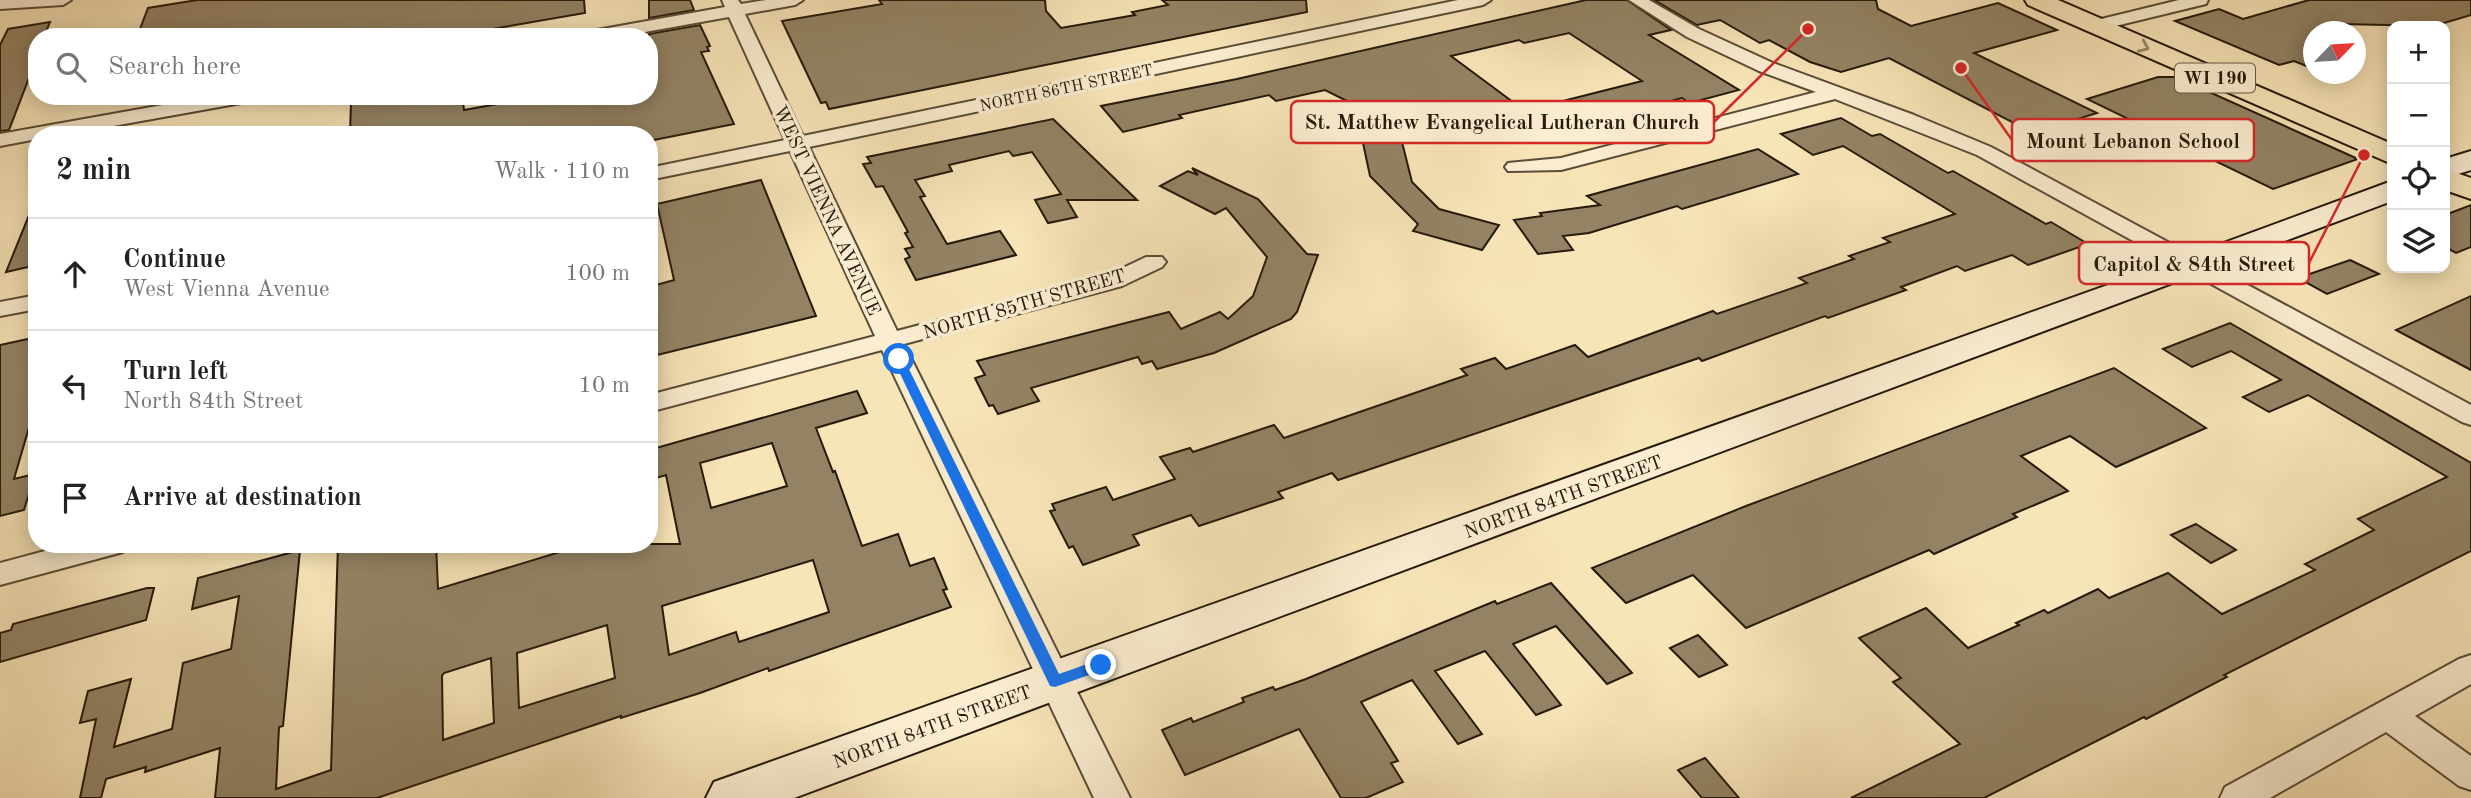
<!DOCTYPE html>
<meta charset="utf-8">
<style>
body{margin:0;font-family:"Old Standard TT",serif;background:#f6f6f6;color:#222}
.controls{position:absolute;right:21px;top:21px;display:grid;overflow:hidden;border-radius:14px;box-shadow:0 4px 18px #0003}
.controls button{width:63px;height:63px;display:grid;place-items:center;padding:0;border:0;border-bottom:2px solid #e0e0e0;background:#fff;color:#222;font:35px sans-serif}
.compass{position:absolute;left:2303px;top:21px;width:63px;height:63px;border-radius:50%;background:#fff;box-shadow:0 4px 18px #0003;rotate:65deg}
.stop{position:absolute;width:21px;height:21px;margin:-16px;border:5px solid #1a73e8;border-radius:50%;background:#fff}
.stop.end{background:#1a73e8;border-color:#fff;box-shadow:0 2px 7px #0008}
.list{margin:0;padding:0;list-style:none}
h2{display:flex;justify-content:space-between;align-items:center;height:91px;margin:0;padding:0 28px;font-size:30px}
h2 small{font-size:23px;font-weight:400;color:#767676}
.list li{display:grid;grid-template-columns:46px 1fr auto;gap:21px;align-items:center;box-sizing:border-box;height:112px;padding:0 28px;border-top:2px solid #e0e0e0}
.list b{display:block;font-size:26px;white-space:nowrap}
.list p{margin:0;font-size:23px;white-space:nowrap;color:#767676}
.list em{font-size:23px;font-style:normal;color:#767676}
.icon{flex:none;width:38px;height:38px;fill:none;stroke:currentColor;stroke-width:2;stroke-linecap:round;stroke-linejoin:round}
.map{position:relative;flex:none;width:2471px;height:798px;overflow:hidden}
.search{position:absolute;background:#fff;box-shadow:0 4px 18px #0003;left:28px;top:28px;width:630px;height:77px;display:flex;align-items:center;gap:18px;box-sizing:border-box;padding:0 24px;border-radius:28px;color:#767676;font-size:26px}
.panel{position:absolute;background:#fff;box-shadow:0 4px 18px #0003;left:28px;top:126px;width:630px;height:427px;border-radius:28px}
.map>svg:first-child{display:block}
.building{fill:#938364;stroke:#261a0b;stroke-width:2;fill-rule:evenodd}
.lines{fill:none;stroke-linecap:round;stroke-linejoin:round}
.street-casing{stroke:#5a4c36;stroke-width:4}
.secondary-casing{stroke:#261a0b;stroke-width:4}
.primary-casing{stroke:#261a0b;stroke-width:4}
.street{fill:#faedd0;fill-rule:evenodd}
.secondary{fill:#faedd0;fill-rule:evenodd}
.primary{fill:#f7e4b7;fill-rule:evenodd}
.oneway{stroke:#99896a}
.route{fill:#1a73e8}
.labels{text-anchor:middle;stroke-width:7;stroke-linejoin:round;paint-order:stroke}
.far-street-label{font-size:16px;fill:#261a0b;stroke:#faedd0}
.shield{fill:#faedd0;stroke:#665946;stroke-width:2}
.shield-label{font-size:18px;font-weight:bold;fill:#261a0b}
.street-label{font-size:19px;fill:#261a0b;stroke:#faedd0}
.leader{fill:none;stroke:#d62828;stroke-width:2.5}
.callout-dot{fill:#d62828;stroke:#faedd0;stroke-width:2.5}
.callout{fill:#faedd0;stroke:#d62828;stroke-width:2.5}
.callout-label{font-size:21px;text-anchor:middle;font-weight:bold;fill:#261a0b}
</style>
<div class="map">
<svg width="2471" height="798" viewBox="0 0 2471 798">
<rect width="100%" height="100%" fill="#f7e4b7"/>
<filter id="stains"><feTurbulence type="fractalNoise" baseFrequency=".00286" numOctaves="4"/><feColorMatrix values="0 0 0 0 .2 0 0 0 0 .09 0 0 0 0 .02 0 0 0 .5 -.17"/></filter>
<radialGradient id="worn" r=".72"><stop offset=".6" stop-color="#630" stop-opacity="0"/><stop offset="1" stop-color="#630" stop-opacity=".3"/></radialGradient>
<g class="building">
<polygon points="197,0 584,0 585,13 446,37 137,37 148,8"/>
<polygon points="649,0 690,0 694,10 649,18"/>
<polygon points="879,0 1045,0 1046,11 1061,28 1135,15 1132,12 1168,5 1162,0 1306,0 1307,12 829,109 826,102 821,103 782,21 882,4"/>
<polygon points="1586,0 1627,0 1671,30 1649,35 1739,90 1690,103 1682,98 1587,122 1559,102 1642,81 1569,33 1524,43 1519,40 1451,56 1525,111 1480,122 1469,113 1399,130 1412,182 1439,209 1499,225 1482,250 1413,231 1418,224 1370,176 1355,105 1325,90 1276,101 1269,95 1179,115 1182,118 1123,132 1101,106 1237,79"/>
<polygon points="1654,0 1876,0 1878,9 1911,26 1998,3 2057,30 1974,53 2097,113 2033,133 1889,58 1841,72 1810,62 1769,40 1760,43 1720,20 1697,25"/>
<polygon points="2309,0 2471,0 2471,15 2434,26 2340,24 2314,31 2314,69 2294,61 2279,65 2175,21 2219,9 2243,19"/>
<polygon points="50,22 44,37 37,37 37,57 9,130 0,131 0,45 8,29"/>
<polygon points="700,25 710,46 707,47 709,51 701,52 734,124 649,141 649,135 350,135 351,102 381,96 462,96 464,110 543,96 649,96 649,34"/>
<polygon points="2158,77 2176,77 2358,159 2273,189 2087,99"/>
<polygon points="1841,118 1872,136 1880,134 1948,173 1953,171 2046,224 2051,222 2088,244 2028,265 2012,255 1965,271 1957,266 1901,287 1906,290 1828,318 1825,316 1702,361 1699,358 1338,480 1332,473 1278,492 1283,498 1199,526 1191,515 1133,535 1139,545 1083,565 1073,546 1069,548 1050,511 1055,510 1052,504 1106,487 1113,500 1175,479 1160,457 1190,448 1193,452 1274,425 1284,438 1467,375 1461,369 1495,358 1506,369 1575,345 1588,357 1713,311 1717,314 1807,283 1799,278 1854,259 1849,256 1890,242 1883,238 1955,214 1843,146 1813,155 1781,134"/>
<polygon points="1053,119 1137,200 1067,200 1077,217 1048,223 1035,200 1061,194 1032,152 1013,156 1009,151 949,165 952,171 915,180 925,196 920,197 947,244 1000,231 1016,255 916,280 905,259 910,257 905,249 913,247 905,233 908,232 883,186 876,187 863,164 871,163 867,157"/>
<polygon points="1758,149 1798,174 1682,209 1677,206 1589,233 1563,236 1573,250 1538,254 1514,220 1542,216 1540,213 1600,205 1587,196"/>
<polygon points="1192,168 1258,199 1307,254 1318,255 1297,312 1291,319 1214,353 1157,369 1152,361 1142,364 1138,357 1031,388 1039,401 998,414 993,405 989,406 975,378 985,375 977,361 1169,312 1181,329 1220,312 1228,319 1253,296 1267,257 1226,208 1215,214 1160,186 1188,171 1198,175"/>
<polygon points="761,180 816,316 649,357 649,287 674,280 657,204"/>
<polygon points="36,198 37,265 6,272"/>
<polygon points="2471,205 2471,247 2456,253 2445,247 2445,215"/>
<polygon points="2350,260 2379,274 2327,294 2298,278"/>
<polygon points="2471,296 2471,370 2396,330"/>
<polygon points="2230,323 2471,463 2471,551 2224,675 2227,677 2146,719 2144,717 1984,798 1851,798 1960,744 1893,682 1901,678 1859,638 1926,608 1968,648 2019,625 2016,623 2044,610 2048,613 2098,589 2109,598 2168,573 2222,614 2315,570 2305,564 2374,530 2358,519 2447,477 2308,395 2269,412 2243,397 2281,380 2231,351 2192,367 2163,349"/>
<polygon points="37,337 37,400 14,479 35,474 24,510 0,516 0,345"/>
<polygon points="2114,368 2206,428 2116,467 2070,436 2021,456 2068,491 2013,514 2017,517 1934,554 1929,550 1746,628 1693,575 1626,603 1592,568 1746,506"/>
<path d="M857,391L867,413L816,428L833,472L835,471L862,546L898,534L910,566L934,558L947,589L943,590L951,607L769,671L768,668L700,693L621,718V716L377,798H215L220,748L145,772L146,767L106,779L101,798H80L96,719L80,723L88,691L131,679L114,747L172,729L183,663L231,649L239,596L192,609L198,578L300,550L283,726L279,727L276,789L331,770L338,544H436L438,589L586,544H680L666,475L649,480V450ZM772,443L787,486L711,508L700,463ZM813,560L829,612L739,642L736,632L669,655L662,606ZM607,625L615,678L519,708L517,653ZM491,658L494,723L443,740L442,676L444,673Z"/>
<polygon points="2196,524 2236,550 2211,563 2171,535"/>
<polygon points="1551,583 1632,673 1607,684 1556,626 1513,644 1561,705 1536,715 1485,651 1435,671 1482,734 1458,744 1412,680 1361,702 1398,761 1391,763 1403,782 1366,798 1341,798 1299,729 1185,775 1162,730 1191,718 1193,722 1244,702 1242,698 1273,687 1275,690 1306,679 1495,601 1497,604"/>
<polygon points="147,588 154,588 146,620 0,662 0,633 11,630 13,624"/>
<polygon points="1698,635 1727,665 1699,677 1670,648"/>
<polygon points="1705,758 1739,798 1702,798 1678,770"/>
</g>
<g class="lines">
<defs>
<g id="street">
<polygon points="0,0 71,0 63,5 0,9"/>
<polygon points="722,0 738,0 741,4 766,0 803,0 795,5 745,14 803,136 1458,0 1491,0 1483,5 809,147 897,331 1106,276 1146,257 1162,257 1166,262 1162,267 1122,286 904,344 1130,798 1094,798 882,350 649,412 649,395 875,336 790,151 649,180 649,168 785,140 729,17 617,37 577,37 586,32 725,7"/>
<polygon points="1629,0 1649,0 1699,29 1773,63 1914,115 1991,147 2471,405 2471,425 2462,422 1977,155 1835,99 1561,170 1508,171 1505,167 1508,163 1561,158 1816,92 1759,71 1687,37"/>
<polygon points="2179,0 2208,0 2206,4 2095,31 2086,26 2089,22"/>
<polygon points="213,96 256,96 247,102 63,135 37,135 37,139 0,146 0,134"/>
<polygon points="37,295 37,309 0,316 0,302"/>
<polygon points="71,544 128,544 123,552 0,585 0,563"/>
<polygon points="2471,655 2471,684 2415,716 2471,756 2471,790 2459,786 2386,732 2270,798 2220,798 2225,787 2459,659"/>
</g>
<g id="secondary">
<polygon points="2471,151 2471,170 2445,178 2445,159"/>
<polygon points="2392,181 2392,201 794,798 706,798 714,782 2164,265"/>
</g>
<g id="primary">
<polygon points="2025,0 2058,0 2392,144 2392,164 2028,5"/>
<polygon points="2445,169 2471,178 2471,199 2445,190"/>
</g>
</defs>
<use href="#street" class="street-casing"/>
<use href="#secondary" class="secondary-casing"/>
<use href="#primary" class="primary-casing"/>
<use href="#street" class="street"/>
<use href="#secondary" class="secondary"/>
<use href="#primary" class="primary"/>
</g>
<defs><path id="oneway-chevron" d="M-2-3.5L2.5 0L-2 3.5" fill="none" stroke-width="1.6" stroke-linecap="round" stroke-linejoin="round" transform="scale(1.75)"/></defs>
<use class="oneway" href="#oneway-chevron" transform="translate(2144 47) rotate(24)"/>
<polygon class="route" points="899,355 904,359 1059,674 1101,659 1108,665 1106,669 1055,687 1050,686 893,359"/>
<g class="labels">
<g class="far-street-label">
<text transform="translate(1066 87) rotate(-12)" y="6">NORTH 86TH STREET</text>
</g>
<rect class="shield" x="2175" y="63.5" width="80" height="29" rx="5"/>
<g class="shield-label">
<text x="2215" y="84">WI 190</text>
</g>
<g class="street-label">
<text transform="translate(828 210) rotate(65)" y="7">WEST VIENNA AVENUE</text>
<text transform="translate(1024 303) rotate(-16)" y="7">NORTH 85TH STREET</text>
<text transform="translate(1563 496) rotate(-20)" y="7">NORTH 84TH STREET</text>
<text transform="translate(932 726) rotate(-20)" y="7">NORTH 84TH STREET</text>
</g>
</g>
<path class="leader" d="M1808 29L1714 122M1961 68L2012 140M2364 155L2309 263"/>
<g class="callout-dot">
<circle cx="1808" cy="29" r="7"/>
<circle cx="1961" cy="68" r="7"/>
<circle cx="2364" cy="155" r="7"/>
</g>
<g class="callout">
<rect x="1291" y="101" width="423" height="42" rx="7"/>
<rect x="2012" y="119" width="242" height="42" rx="7"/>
<rect x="2079" y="242" width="230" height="42" rx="7"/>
</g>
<g class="callout-label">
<text x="1502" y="129">St. Matthew Evangelical Lutheran Church</text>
<text x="2133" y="148">Mount Lebanon School</text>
<text x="2194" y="271">Capitol &amp; 84th Street</text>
</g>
<rect width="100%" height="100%" filter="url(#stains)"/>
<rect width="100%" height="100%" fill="url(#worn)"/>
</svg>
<div class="controls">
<button>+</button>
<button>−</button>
<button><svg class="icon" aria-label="locate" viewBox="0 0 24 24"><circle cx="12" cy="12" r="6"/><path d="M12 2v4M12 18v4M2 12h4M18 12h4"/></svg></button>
<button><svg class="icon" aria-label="layers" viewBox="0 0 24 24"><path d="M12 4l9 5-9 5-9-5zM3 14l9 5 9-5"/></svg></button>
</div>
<svg class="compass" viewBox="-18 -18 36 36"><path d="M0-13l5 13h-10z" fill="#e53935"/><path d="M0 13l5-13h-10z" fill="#767676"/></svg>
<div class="stop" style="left:899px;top:359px"></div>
<div class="stop end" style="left:1101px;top:665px"></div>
<div class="search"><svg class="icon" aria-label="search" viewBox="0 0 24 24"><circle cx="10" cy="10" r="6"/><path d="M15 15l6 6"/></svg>Search here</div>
<section class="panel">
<h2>2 min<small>Walk · 110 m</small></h2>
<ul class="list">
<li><svg class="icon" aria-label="ahead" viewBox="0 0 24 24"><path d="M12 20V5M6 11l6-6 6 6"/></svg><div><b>Continue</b><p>West Vienna Avenue</p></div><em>100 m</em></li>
<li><svg class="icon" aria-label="left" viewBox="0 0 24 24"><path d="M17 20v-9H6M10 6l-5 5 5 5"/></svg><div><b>Turn left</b><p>North 84th Street</p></div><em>10 m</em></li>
<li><svg class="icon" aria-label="arrive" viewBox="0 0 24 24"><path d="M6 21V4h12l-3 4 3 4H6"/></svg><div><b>Arrive at destination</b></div></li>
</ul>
</section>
</div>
